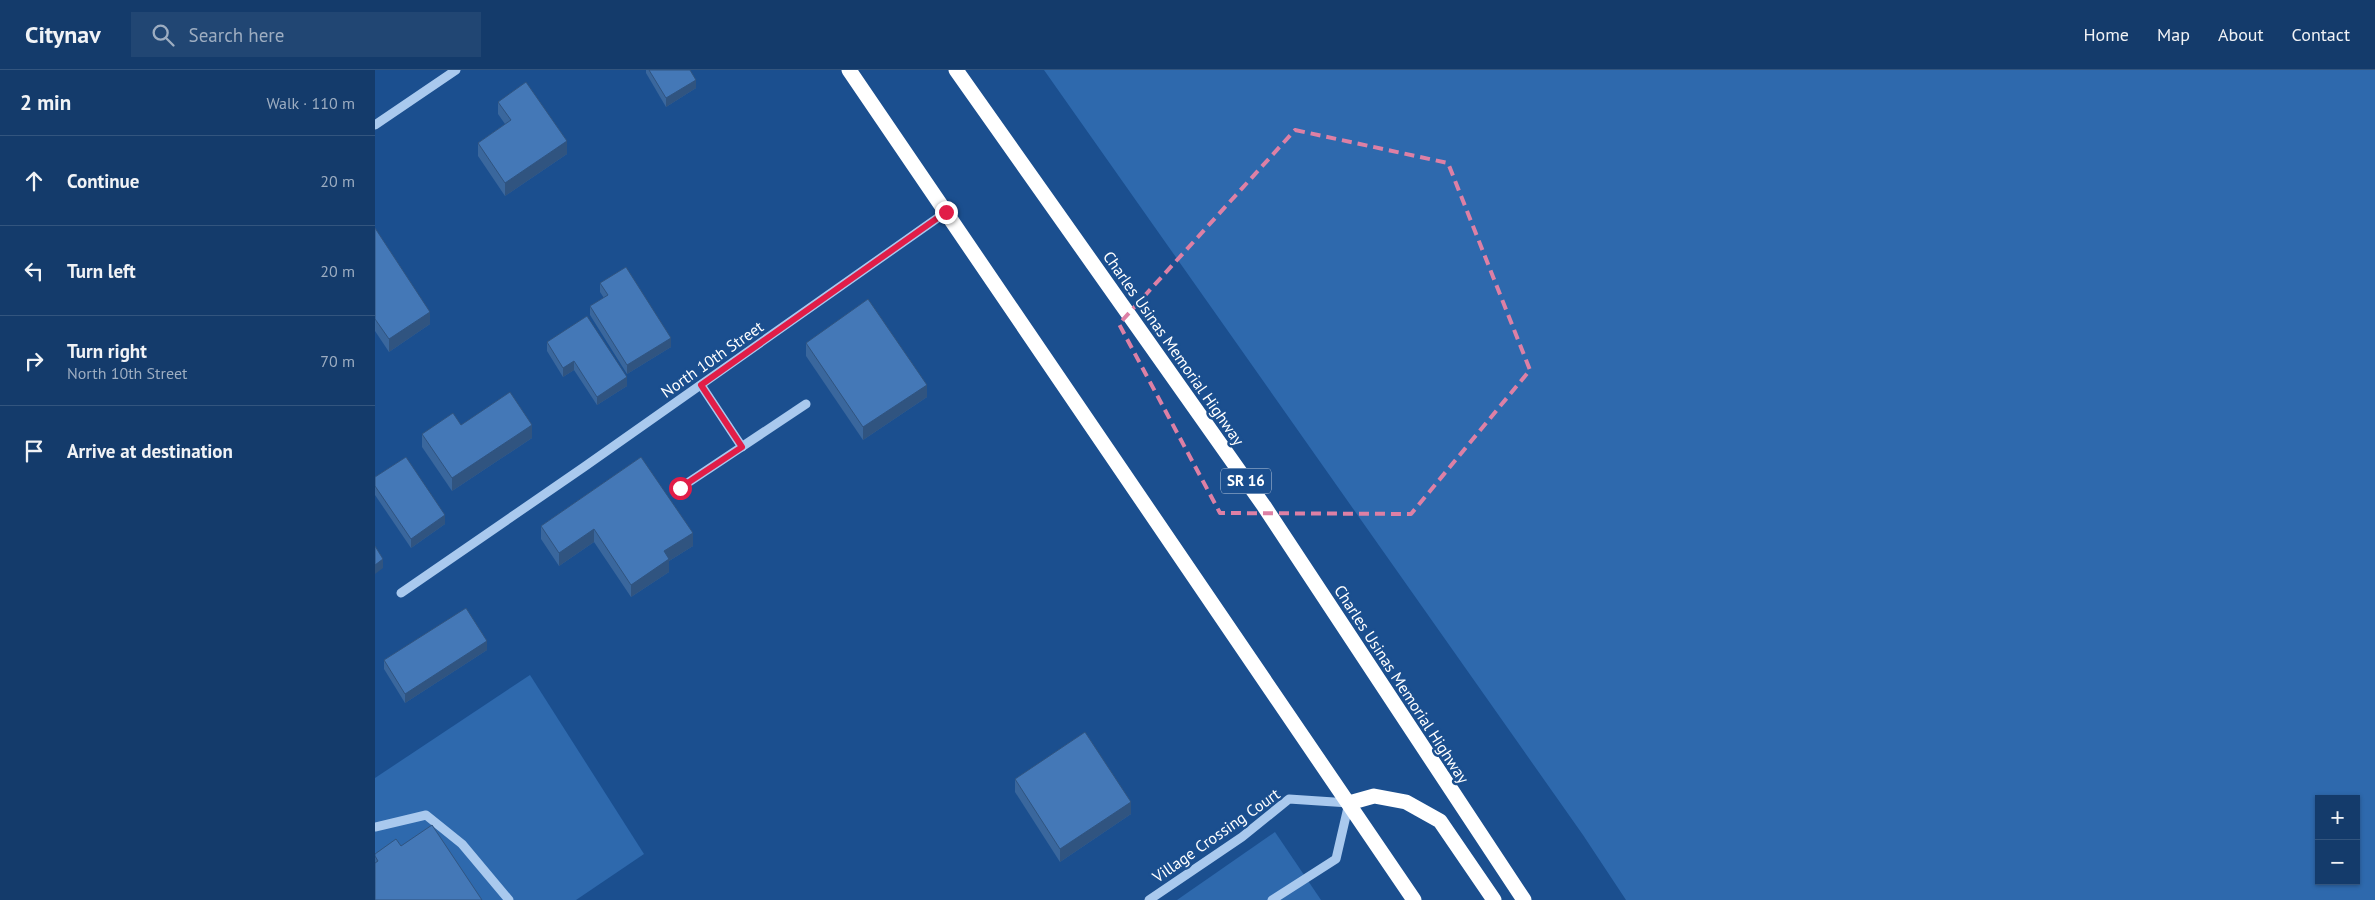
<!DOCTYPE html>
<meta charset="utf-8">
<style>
body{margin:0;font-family:"PT Sans",sans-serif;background:#214673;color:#f1f3f6}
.controls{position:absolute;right:15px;bottom:15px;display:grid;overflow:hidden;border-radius:0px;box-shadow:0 1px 4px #0004}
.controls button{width:45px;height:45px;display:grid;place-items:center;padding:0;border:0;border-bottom:1px solid #33557e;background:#143b6b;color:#f1f3f6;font:25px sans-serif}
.stop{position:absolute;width:15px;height:15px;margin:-11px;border:4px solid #e11d48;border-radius:50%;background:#fff}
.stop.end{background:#e11d48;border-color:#fff;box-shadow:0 1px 5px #0008}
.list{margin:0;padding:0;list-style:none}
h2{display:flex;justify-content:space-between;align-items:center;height:65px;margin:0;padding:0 20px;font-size:21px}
h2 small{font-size:16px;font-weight:400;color:#9dadc1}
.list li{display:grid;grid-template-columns:32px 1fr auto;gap:15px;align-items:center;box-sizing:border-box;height:90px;padding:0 20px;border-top:1px solid #33557e}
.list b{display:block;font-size:19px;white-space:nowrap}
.list p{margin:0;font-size:16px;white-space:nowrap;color:#9dadc1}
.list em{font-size:16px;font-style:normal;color:#9dadc1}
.icon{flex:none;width:28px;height:28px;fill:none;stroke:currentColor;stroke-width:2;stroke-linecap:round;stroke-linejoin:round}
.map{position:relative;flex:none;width:2000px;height:830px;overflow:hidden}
header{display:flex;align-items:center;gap:30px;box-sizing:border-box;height:70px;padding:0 25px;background:#143b6b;border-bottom:1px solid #33557e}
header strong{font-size:24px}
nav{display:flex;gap:28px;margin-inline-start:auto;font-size:18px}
.search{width:350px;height:45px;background:#214673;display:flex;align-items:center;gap:12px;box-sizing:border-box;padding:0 18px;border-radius:0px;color:#9dadc1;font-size:19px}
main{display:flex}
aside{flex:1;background:#143b6b}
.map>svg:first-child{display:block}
.green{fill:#2e69ad;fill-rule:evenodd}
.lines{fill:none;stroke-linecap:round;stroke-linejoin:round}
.minor{stroke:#a9c9ee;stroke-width:9}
.highway{stroke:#fff;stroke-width:15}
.wall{fill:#3a679d}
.shaded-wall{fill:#305480}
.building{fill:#4478b7;stroke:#305480}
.route{stroke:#e11d48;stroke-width:6}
.marked{fill:none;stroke:#dd80a5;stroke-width:4;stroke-dasharray:10 6;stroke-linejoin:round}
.labels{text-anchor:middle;stroke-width:5;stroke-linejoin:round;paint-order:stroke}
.shield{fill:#1b4f8f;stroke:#bbcadd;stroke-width:1}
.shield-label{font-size:15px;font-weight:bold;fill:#fff}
.street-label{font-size:16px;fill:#fff;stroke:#1b4f8f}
</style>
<header>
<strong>Citynav</strong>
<div class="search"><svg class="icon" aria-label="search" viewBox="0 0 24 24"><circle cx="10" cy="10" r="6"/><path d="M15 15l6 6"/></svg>Search here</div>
<nav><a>Home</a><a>Map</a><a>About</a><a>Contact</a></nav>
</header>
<main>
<aside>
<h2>2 min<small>Walk · 110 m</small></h2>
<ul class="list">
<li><svg class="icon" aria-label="ahead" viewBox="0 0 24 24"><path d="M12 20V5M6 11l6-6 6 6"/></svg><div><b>Continue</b></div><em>20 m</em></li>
<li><svg class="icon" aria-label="left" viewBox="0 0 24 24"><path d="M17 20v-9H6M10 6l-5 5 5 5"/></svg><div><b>Turn left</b></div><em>20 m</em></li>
<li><svg class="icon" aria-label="right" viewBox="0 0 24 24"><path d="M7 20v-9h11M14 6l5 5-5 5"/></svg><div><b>Turn right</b><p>North 10th Street</p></div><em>70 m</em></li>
<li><svg class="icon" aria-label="arrive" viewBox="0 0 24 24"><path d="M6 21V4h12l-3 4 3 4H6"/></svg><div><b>Arrive at destination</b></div></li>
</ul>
</aside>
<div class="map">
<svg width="2000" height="830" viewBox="0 0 2000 830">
<rect width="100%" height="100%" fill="#1b4f8f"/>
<g class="green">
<path d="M669,0H2000V830H1251L1208,765ZM1944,729H1981V811H1944Z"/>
<polygon points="155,605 269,784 201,830 0,830 0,708"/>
<polygon points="900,762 946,830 802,830"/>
</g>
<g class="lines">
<g class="minor">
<polyline points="0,55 81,0"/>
<polyline points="326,315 367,377"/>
<polyline points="305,418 431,334"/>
<polyline points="26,523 209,397 571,142"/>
<polyline points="0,757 51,745 87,774 134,830"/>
<polyline points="774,830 867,767 914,729 974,733 961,789 897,830"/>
</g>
<g class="highway">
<polyline points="474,0 1039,830"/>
<polyline points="581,0 889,436 1149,830"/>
<polyline points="974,733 999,726 1031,732 1065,751 1119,830"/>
</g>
</g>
<g class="wall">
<polygon points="271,0 315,0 321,18 291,37 271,3"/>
<polygon points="123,32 192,84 130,126 103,86 103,73 130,54 123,44"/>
<polygon points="0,158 55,254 14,282 0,261"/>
<polygon points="225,213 296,277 252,304 215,245 215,236 229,228 225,222"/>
<polygon points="172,272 252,316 222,335 199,300 188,307 172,281"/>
<polygon points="431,273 552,327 488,370 431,286"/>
<polygon points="86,355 157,368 77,421 47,377 47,364"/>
<polygon points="266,387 318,476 294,491 294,502 256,527 219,472 184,496 166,469 166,456"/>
<polygon points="0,407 70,454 36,478 0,425"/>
<polygon points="112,580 30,633 9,599 9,590"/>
<polygon points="640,709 756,744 685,792 640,722"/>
<polygon points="26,776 0,830 0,784"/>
</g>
<g class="shaded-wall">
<polygon points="321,10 321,18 291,37 291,28"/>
<polygon points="192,71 192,84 130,126 130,113"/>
<polygon points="55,242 55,254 14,282 14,269"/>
<polygon points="296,268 296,277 252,304 252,295"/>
<polygon points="199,291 199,300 188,307 188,298"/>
<polygon points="252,307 252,316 222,335 222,327"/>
<polygon points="552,315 552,327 488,370 488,357"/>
<polygon points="157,355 157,368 77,421 77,408"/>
<polygon points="70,445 70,454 36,478 36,469"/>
<polygon points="219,459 219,472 184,496 184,483"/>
<polygon points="318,463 318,476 294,491 294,502 256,527 256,515 289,481"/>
<polygon points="8,489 8,498 0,504 0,495"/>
<polygon points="112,571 112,580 30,633 30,624"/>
<polygon points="756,732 756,744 685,792 685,779"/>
</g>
<g class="building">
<polygon points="274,0 315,0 321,10 291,28"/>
<polygon points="151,12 192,71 130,113 103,73 136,50 123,32"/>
<polygon points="0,158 55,242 14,269 0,249"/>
<polygon points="251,197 296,268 252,295 215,236 233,225 225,213"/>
<polygon points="493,229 552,315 488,357 431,273"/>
<polygon points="212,246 252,307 222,327 199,291 188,298 172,272"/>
<polygon points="135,322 157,355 77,408 47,364 78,343 86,355"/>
<polygon points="31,387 70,445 36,469 0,416 0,407"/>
<polygon points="266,387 318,463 289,481 294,489 256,515 219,459 184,483 166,456"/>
<polygon points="0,476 8,489 0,495"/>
<polygon points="91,538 112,571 30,624 9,590"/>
<polygon points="710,662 756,732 685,779 640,709"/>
<polygon points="57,755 107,830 0,830 0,793 3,791 0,786 0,784 21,769 26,776"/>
</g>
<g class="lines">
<polyline class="route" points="305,418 367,377 326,315 571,142"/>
</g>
<path class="marked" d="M920,60L1073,93L1155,300L1036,444L845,443L744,254Z"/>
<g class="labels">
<rect class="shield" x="846" y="398.5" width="50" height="25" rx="4"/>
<g class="shield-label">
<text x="871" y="416">SR 16</text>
</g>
<g class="street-label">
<text transform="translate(799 278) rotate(55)" y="6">Charles Usinas Memorial Highway</text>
<text transform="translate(337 289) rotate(-35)" y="6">North 10th Street</text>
<text transform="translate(1027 614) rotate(57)" y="6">Charles Usinas Memorial Highway</text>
<text transform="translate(841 765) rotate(-35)" y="6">Village Crossing Court</text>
</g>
</g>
</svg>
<div class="controls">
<button>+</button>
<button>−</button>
</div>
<div class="stop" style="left:305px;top:418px"></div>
<div class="stop end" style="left:571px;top:142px"></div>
</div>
</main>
